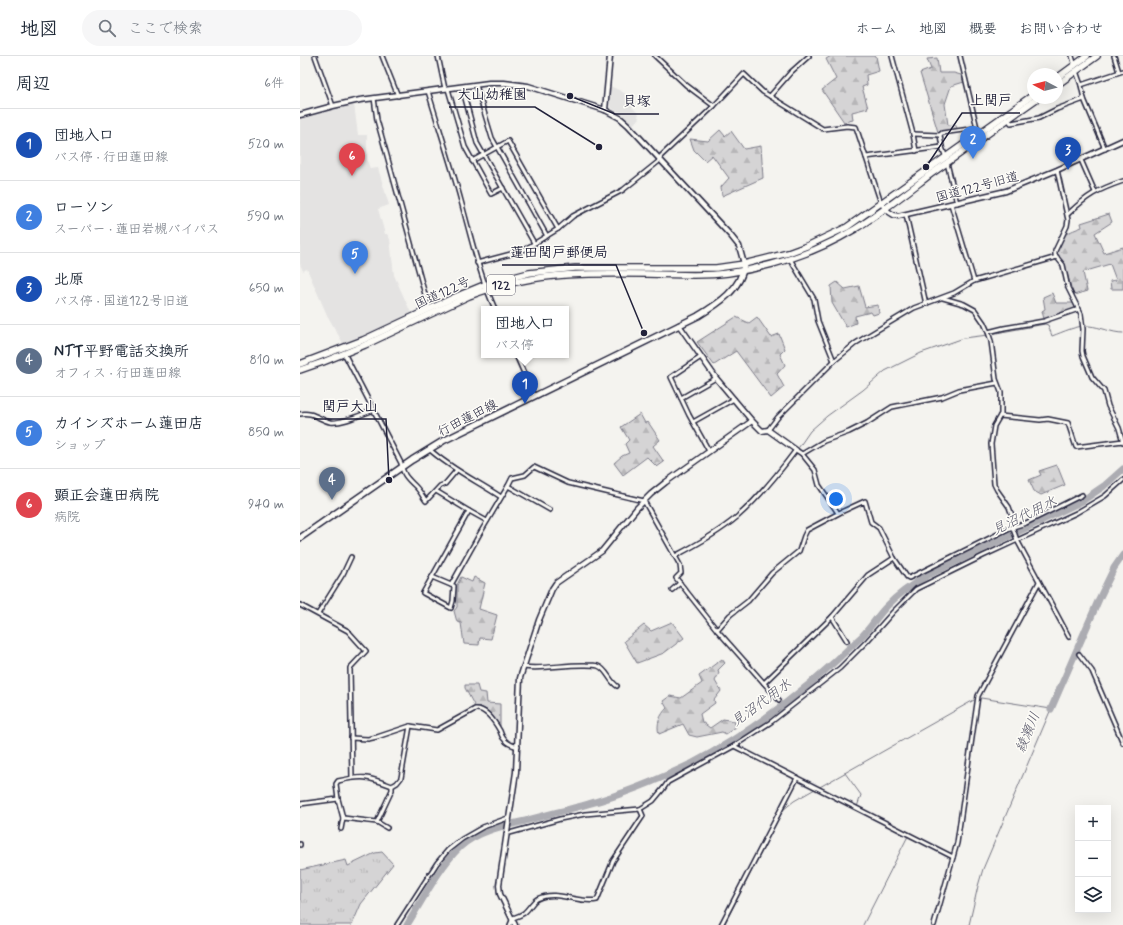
<!DOCTYPE html>
<html lang="ja">
<meta charset="utf-8">
<style>
body{margin:0;font-family:Mynerve,"Klee One",sans-serif;background:#f6f6f7;color:#1f2937}
.controls{position:absolute;right:12px;bottom:12px;display:grid;overflow:hidden;border-radius:0px;box-shadow:0 4px 16px #0002}
.controls button{width:36px;height:36px;display:grid;place-items:center;padding:0;border:0;border-bottom:1px solid #e0e1e3;background:#fff;color:#1f2937;font:20px sans-serif}
.compass{position:absolute;left:727px;top:12px;width:36px;height:36px;border-radius:50%;background:#fff;box-shadow:0 4px 16px #0002;rotate:277deg}
.you{position:absolute;left:536px;top:443px;width:14px;height:14px;margin:-10px;border:3px solid #fff;border-radius:50%;background:#1a73e8;box-shadow:0 0 0 6px #1a73e833}
.badge{display:grid;place-items:center;width:26px;height:26px;border-radius:50%;background:#1f6fb2;color:#fff;font-size:13px;font-weight:700}
.pin{position:absolute;translate:-50% -33px;filter:drop-shadow(0 1px 2px #0008)}
.pin::after{content:'';position:absolute;top:21px;width:14px;height:12px;background:inherit;clip-path:polygon(0 0,100% 0,50% 100%)}
.popup{position:absolute;left:181px;top:250px;width:88px;height:52px;box-sizing:border-box;display:grid;place-content:center;border-radius:0px;background:#fff;filter:drop-shadow(0 1px 3px #0005);font-size:13px;white-space:nowrap;color:#747a83}
.popup b{font-size:15px;color:#1f2937}
.popup::after{content:'';position:absolute;left:50%;top:100%;margin-left:-8px;border:8px solid transparent;border-top-color:#fff}
.list{margin:0;padding:0;list-style:none}
h2{display:flex;justify-content:space-between;align-items:center;height:52px;margin:0;padding:0 16px;font-size:17px}
h2 small{font-size:13px;font-weight:400;color:#747a83}
.list li{display:grid;grid-template-columns:26px 1fr auto;gap:12px;align-items:center;box-sizing:border-box;height:72px;padding:0 16px;border-top:1px solid #e0e1e3}
.list b{display:block;font-size:15px;white-space:nowrap}
.list p{margin:0;font-size:13px;white-space:nowrap;color:#747a83}
.list em{font-size:13px;font-style:normal;color:#747a83}
.icon{flex:none;width:22px;height:22px;fill:none;stroke:currentColor;stroke-width:2;stroke-linecap:round;stroke-linejoin:round}
.map{position:relative;flex:none;width:823px;height:869px;overflow:hidden}
header{display:flex;align-items:center;gap:24px;box-sizing:border-box;height:56px;padding:0 20px;background:#fff;border-bottom:1px solid #e0e1e3}
header strong{font-size:19px}
nav{display:flex;gap:22px;margin-inline-start:auto;font-size:14px}
.search{width:280px;height:36px;background:#f6f6f7;display:flex;align-items:center;gap:10px;box-sizing:border-box;padding:0 14px;border-radius:22px;color:#747a83;font-size:15px}
main{display:flex}
aside{flex:1;background:#fff}
.map>svg:first-child{display:block}
.built{fill:#e4e3e2}
.grass{fill:url(#grass-tufts);stroke:#7c7b88}
.forest{fill:url(#forest-firs);stroke:#7c7b88}
.lines{fill:none;stroke-linecap:round;stroke-linejoin:round}
.stream{stroke:#757582;stroke-width:1}
.river{stroke:#acacb2;stroke-width:7}
.minor-casing{stroke:#22223b;stroke-width:6}
.tertiary-casing{stroke:#22223b;stroke-width:7}
.primary-casing{stroke:#22223b;stroke-width:8}
.trunk-casing{stroke:#22223b;stroke-width:8}
.minor{stroke:#fdfcf7;stroke-width:3}
.tertiary{stroke:#fdfcf7;stroke-width:4}
.primary{stroke:#fdfcf7;stroke-width:5}
.trunk{stroke:#fdfcf7;stroke-width:5.5}
.labels{text-anchor:middle;stroke-width:3;stroke-linejoin:round;paint-order:stroke}
.shield{fill:#fdfcf7;stroke:#646373;stroke-width:1}
.shield-label{font-size:12px;font-weight:bold;fill:#22223b}
.street-label{font-size:13px;fill:#22223b;stroke:#fdfcf7}
.water-label{font-size:14px;font-style:italic;fill:#59596b;stroke:#fdfcf7}
.leader{fill:none;stroke:#22223b;stroke-width:1.5}
.callout-dot{fill:#22223b;stroke:#fdfcf7;stroke-width:1.5}
.callout-label{font-size:14px;text-anchor:middle;font-weight:bold;fill:#22223b;stroke:#fdfcf7;stroke-width:3;stroke-linejoin:round;paint-order:stroke}
</style>
<header>
<strong>地図</strong>
<div class="search"><svg class="icon" aria-label="search" viewBox="0 0 24 24"><circle cx="10" cy="10" r="6"/><path d="M15 15l6 6"/></svg>ここで検索</div>
<nav><a>ホーム</a><a>地図</a><a>概要</a><a>お問い合わせ</a></nav>
</header>
<main>
<aside>
<h2>周辺<small>6件</small></h2>
<ul class="list">
<li><span class="badge" style="background:#1a4fb4">1</span><div><b>団地入口</b><p>バス停 · 行田蓮田線</p></div><em>520 m</em></li>
<li><span class="badge" style="background:#3f7fe0">2</span><div><b>ローソン</b><p>スーパー · 蓮田岩槻バイパス</p></div><em>590 m</em></li>
<li><span class="badge" style="background:#1a4fb4">3</span><div><b>北原</b><p>バス停 · 国道122号旧道</p></div><em>650 m</em></li>
<li><span class="badge" style="background:#5c6f8a">4</span><div><b>NTT平野電話交換所</b><p>オフィス · 行田蓮田線</p></div><em>810 m</em></li>
<li><span class="badge" style="background:#3f7fe0">5</span><div><b>カインズホーム蓮田店</b><p>ショップ</p></div><em>850 m</em></li>
<li><span class="badge" style="background:#e0444e">6</span><div><b>顕正会蓮田病院</b><p>病院</p></div><em>940 m</em></li>
</ul>
</aside>
<div class="map">
<svg width="823" height="869" viewBox="0 0 823 869">
<defs>
<pattern id="grass-tufts" width="24" height="20" patternUnits="userSpaceOnUse"><rect width="24" height="20" fill="#d5d4d5"/><path d="M3 7l-1-3M5 7V3M7 7l1-3M15 17l-1-3M17 17v-4M19 17l1-3" fill="none" stroke="#b7b6b8"/></pattern>
<pattern id="forest-firs" width="22" height="20" patternUnits="userSpaceOnUse"><rect width="22" height="20" fill="#d5d4d5"/><path d="M5 1l3.5 6h-7zM16 11l3.5 6h-7z" fill="#b7b6b8"/></pattern>
</defs>
<rect width="100%" height="100%" fill="#f4f3ef"/>
<filter id="ink" filterUnits="userSpaceOnUse"><feTurbulence type="fractalNoise" baseFrequency=".025" numOctaves="2"/><feDisplacementMap in="SourceGraphic" scale="8" xChannelSelector="R" yChannelSelector="G"/><feConvolveMatrix kernelMatrix="1 2 1 2 8 2 1 2 1" color-interpolation-filters="sRGB"/></filter>
<g filter="url(#ink)">
<g class="built">
<polygon points="310,30 321,35 337,46 332,51 339,58 338,60 339,62 332,70 324,60 311,52 309,48"/>
<polygon points="54,48 58,79 67,79 67,103 70,113 78,112 89,149 78,153 85,178 87,178 90,183 94,219 111,257 44,289 27,259 7,213 3,215 0,208 0,63"/>
</g>
<polygon class="grass" points="82,796 93,808 61,848 52,869 0,869 0,814 46,804 48,810 75,797"/>
<g class="forest">
<polygon points="531,0 576,0 579,15 566,19 567,29 562,31 568,52 552,56 553,64 544,66 522,34 536,23 526,3"/>
<polygon points="637,2 639,17 654,17 661,19 664,26 651,30 645,48 648,69 655,68 658,74 638,76 620,17 631,13 627,3"/>
<polygon points="420,74 425,80 431,75 444,93 461,90 463,122 422,140 421,131 429,122 412,99 405,105 394,94 390,83 408,85"/>
<path d="M809,158L812,166L795,177L804,197L823,191V233H811L810,225L816,224L810,208L783,216L787,235L774,239C769,229 769,219 764,210C762,205 758,201 756,195C764,177 764,178 782,171L781,167Z"/>
<polygon points="537,226 545,233 559,230 565,251 578,249 579,257 573,259 571,256 555,260 556,267 546,271 532,247 531,230"/>
<polygon points="752,237 756,247 774,247 776,253 744,263 742,255 745,253 743,241"/>
<polygon points="436,261 449,267 457,261 471,281 479,278 485,293 480,298 485,309 477,318 484,331 471,342 436,295 414,309 397,286"/>
<polygon points="340,358 345,367 348,366 360,384 353,390 364,406 357,411 347,401 323,419 314,407 322,400 329,397 325,388 329,384 321,371"/>
<polygon points="757,409 765,429 741,439 734,435 729,424 741,419 739,415"/>
<polygon points="161,521 172,526 174,521 185,527 179,553 197,559 191,583 180,582 179,589 164,588 161,567 157,566 154,555 157,551 157,529"/>
<polygon points="372,566 384,582 364,597 337,607 324,585 344,569 351,575"/>
<path d="M422,603L425,607L418,614L419,617L415,625L421,635L414,644L415,647L400,658L402,666L410,672L423,663L434,665L436,671L426,678L422,676L397,681L389,679L383,668L359,678C356,668 360,659 367,652L363,645L370,640L381,642L402,627L399,620Z"/>
<path d="M165,629H177L179,636L186,637L187,647L200,648V670C193,661 188,650 175,651L165,632Z"/>
</g>
<g class="lines">
<g class="stream">
<path d="M691,278L745,268L748,269L752,280C763,276 777,269 789,270C801,271 812,277 823,277"/>
<polyline points="499,391 510,375 527,360 563,334 585,315 621,297 664,282 688,279"/>
<polyline points="545,717 561,739 557,751"/>
<polyline points="518,732 674,644"/>
<polyline points="424,869 483,754 494,745 515,733"/>
<polyline points="563,869 608,780 564,758"/>
<polyline points="669,869 678,830 683,813 751,653 681,642"/>
</g>
<g class="river">
<polyline points="751,653 799,543 814,512 823,499"/>
<path d="M107,869C122,845 139,811 160,791C177,775 203,770 225,765C246,759 267,754 288,748C321,739 360,723 391,708C453,676 510,631 560,582C570,573 577,560 587,550C599,537 613,528 628,519L782,445L804,430L823,413"/>
</g>
<defs>
<g id="minor">
<polyline points="15,0 33,50"/>
<polyline points="82,0 98,40"/>
<polyline points="138,0 145,33"/>
<polyline points="355,0 386,29 414,50"/>
<polyline points="592,0 613,78 616,95"/>
<polyline points="660,0 677,72 680,77"/>
<polyline points="772,0 775,10"/>
<polyline points="814,0 819,16"/>
<polyline points="776,15 781,29"/>
<polyline points="176,29 192,82 247,180"/>
<polyline points="162,31 177,87 234,187"/>
<polyline points="148,33 165,91 191,138 203,132"/>
<path d="M128,35C139,72 151,108 161,145C171,181 179,218 195,253"/>
<polyline points="470,40 491,16 509,0"/>
<polyline points="74,42 77,64 86,96 129,253"/>
<polyline points="708,63 711,67 739,62 757,53 784,43"/>
<polyline points="613,78 640,79"/>
<polyline points="805,93 784,43 781,29 823,15"/>
<polyline points="566,101 642,91"/>
<polyline points="646,102 642,91 640,79 642,77 677,72"/>
<polyline points="781,104 795,136"/>
<polyline points="172,105 208,85 258,173"/>
<polyline points="647,107 657,147"/>
<polyline points="757,114 768,164 767,170 755,195 755,199 763,209 768,232 781,258 783,273 782,295 783,300 792,321 804,335 808,350 819,372 823,386"/>
<polyline points="651,148 674,225"/>
<path d="M768,158C788,139 797,134 823,125"/>
<polyline points="606,159 626,248"/>
<polyline points="490,203 514,243 518,265 534,305"/>
<polyline points="177,207 222,195 258,173 273,160 323,134 358,106 361,100 414,50 444,18 463,36 523,73 547,70 556,71 581,147"/>
<polyline points="643,242 664,248 675,254 684,267 688,276 691,285 696,323 701,336 701,358 694,370 691,388 694,428 697,434 709,451 714,465 713,473 717,484 769,581"/>
<polyline points="688,276 704,272 744,265 779,253"/>
<path d="M44,297L101,407C103,420 108,423 116,431C120,435 123,441 126,445L140,430L145,428L156,415"/>
<polyline points="216,299 234,340"/>
<polyline points="401,301 371,321 389,359 409,395"/>
<polyline points="381,342 416,322"/>
<path d="M0,358C12,355 20,364 30,366C42,368 62,358 74,354"/>
<polyline points="700,360 740,364 748,363 768,367 776,391 823,385"/>
<polyline points="393,366 434,343"/>
<polyline points="468,374 478,361 534,305 556,287 569,279 614,252 654,237 674,225 757,201"/>
<path d="M129,393C151,413 177,425 201,441"/>
<polyline points="502,398 524,385 549,376 567,367 592,351 642,341 659,334 697,327"/>
<polyline points="208,430 212,422 225,419 234,411 268,427 344,445 380,509 381,517 376,522 417,574 479,644"/>
<polyline points="136,435 169,455 132,521 151,529"/>
<polyline points="169,455 187,465"/>
<path d="M375,500C396,489 418,477 437,461C459,442 478,418 496,394L502,398L515,414L519,429L538,457"/>
<polyline points="132,521 123,537 151,552 153,545 154,530 151,529 179,479 208,430 250,454"/>
<polyline points="372,534 380,527"/>
<polyline points="0,549 48,575 66,595 50,612 52,722"/>
<polyline points="18,558 43,518 51,501"/>
<polyline points="417,574 430,559 448,545 472,517 499,495 504,480 507,474 541,456 565,445 571,466 579,472 594,502 607,521 609,522 710,472 726,467 782,439"/>
<polyline points="547,585 532,561 568,519 594,502"/>
<polyline points="779,598 792,615 823,687"/>
<path d="M223,611C244,614 265,608 286,609C289,609 295,609 298,610C307,613 309,625 317,630"/>
<polyline points="464,627 532,561"/>
<path d="M51,682L68,683L77,681L110,670L137,674L175,653C186,652 195,666 200,675C201,678 202,681 204,683C207,688 212,689 218,691"/>
<polyline points="434,690 653,801"/>
<polyline points="38,743 43,762 77,766 92,734 92,730 97,727 101,722 110,670"/>
<path d="M0,748L38,743L36,728L38,725C64,719 68,721 92,730"/>
<polyline points="77,766 87,772"/>
<polyline points="41,773 43,762"/>
<polyline points="206,778 260,763 285,758 340,753 353,745 363,733 368,726 434,690 471,666 540,612 568,584 593,556 616,533 683,500 776,457 805,440 823,424"/>
<polyline points="0,788 0,789"/>
<polyline points="97,869 137,807 148,794 162,783 183,771 208,762"/>
<path d="M210,869L213,862C216,861 221,859 224,857C229,853 232,846 237,843C257,833 277,848 297,844L313,805L343,760L340,753"/>
<polyline points="421,869 497,722"/>
<polyline points="634,869 657,787 678,640 739,526"/>
</g>
<g id="tertiary">
<polyline points="305,54 310,0"/>
<polyline points="0,59 33,50 60,44 189,27 204,27 228,30 305,54 320,62 328,69 431,180 439,190 444,208"/>
<path d="M581,147C586,153 590,159 598,160L706,135L757,114L823,84"/>
<polyline points="452,365 462,375 468,374 496,394"/>
<polyline points="215,869 200,838 199,829 216,716 220,622 239,564 252,533 256,527 302,495 337,452 351,438 366,426 452,365 416,322 379,269"/>
</g>
<path id="primary" d="M0,482L112,404L143,385L398,260C418,248 442,233 444,208"/>
<g id="trunk">
<polyline points="757,22 787,0"/>
<polyline points="757,29 797,0"/>
<polyline points="0,308 63,284 155,241 184,229 229,217 275,212 416,212 444,208 488,197 507,190 547,171 733,39"/>
<path d="M0,314L23,306L65,289L169,240C231,216 282,217 347,218C374,218 402,221 428,217C472,211 517,196 555,173C581,157 606,137 631,118C667,93 702,67 738,42"/>
</g>
</defs>
<use href="#minor" class="minor-casing"/>
<use href="#tertiary" class="tertiary-casing"/>
<use href="#primary" class="primary-casing"/>
<use href="#trunk" class="trunk-casing"/>
<use href="#minor" class="minor"/>
<use href="#tertiary" class="tertiary"/>
<use href="#primary" class="primary"/>
<use href="#trunk" class="trunk"/>
</g>
</g>
<g class="labels">
<rect class="shield" x="187" y="219" width="28" height="20" rx="3"/>
<g class="shield-label">
<text x="201" y="233">122</text>
</g>
<g class="street-label">
<text transform="translate(677 130) rotate(-15)" y="5">国道122号旧道</text>
<text transform="translate(142 236) rotate(-25)" y="5">国道122号</text>
<text transform="translate(167 361) rotate(-27)" y="5">行田蓮田線</text>
</g>
<g class="water-label">
<text transform="translate(724 459) rotate(-26)" y="5">見沼代用水</text>
<text transform="translate(461 646) rotate(-36)" y="5">見沼代用水</text>
<text transform="translate(727 676) rotate(-67)" y="5">綾瀬川</text>
</g>
</g>
<path class="leader" d="M299 91L235 51H149M626 111L662 57H720M270 40L315 58H359M344 277L316 209H202M89 424L86 363H14"/>
<g class="callout-dot">
<circle cx="299" cy="91" r="4"/>
<circle cx="626" cy="111" r="4"/>
<circle cx="270" cy="40" r="4"/>
<circle cx="344" cy="277" r="4"/>
<circle cx="89" cy="424" r="4"/>
</g>
<g class="callout-label">
<text x="192" y="43">大山幼稚園</text>
<text x="691" y="49">上閏戸</text>
<text x="337" y="50">貝塚</text>
<text x="259" y="201">蓮田閏戸郵便局</text>
<text x="50" y="355">閏戸大山</text>
</g>
</svg>
<div class="controls">
<button>+</button>
<button>−</button>
<button><svg class="icon" aria-label="layers" viewBox="0 0 24 24"><path d="M12 4l9 5-9 5-9-5zM3 14l9 5 9-5"/></svg></button>
</div>
<svg class="compass" viewBox="-18 -18 36 36"><path d="M0-13l5 13h-10z" fill="#e53935"/><path d="M0 13l5-13h-10z" fill="#747a83"/></svg>
<div class="you"></div>
<div class="pin badge" style="left:225px;top:348px;background:#1a4fb4">1</div>
<div class="popup"><b>団地入口</b>バス停</div>
<div class="pin badge" style="left:673px;top:103px;background:#3f7fe0">2</div>
<div class="pin badge" style="left:768px;top:114px;background:#1a4fb4">3</div>
<div class="pin badge" style="left:32px;top:444px;background:#5c6f8a">4</div>
<div class="pin badge" style="left:55px;top:218px;background:#3f7fe0">5</div>
<div class="pin badge" style="left:52px;top:120px;background:#e0444e">6</div>
</div>
</main>
